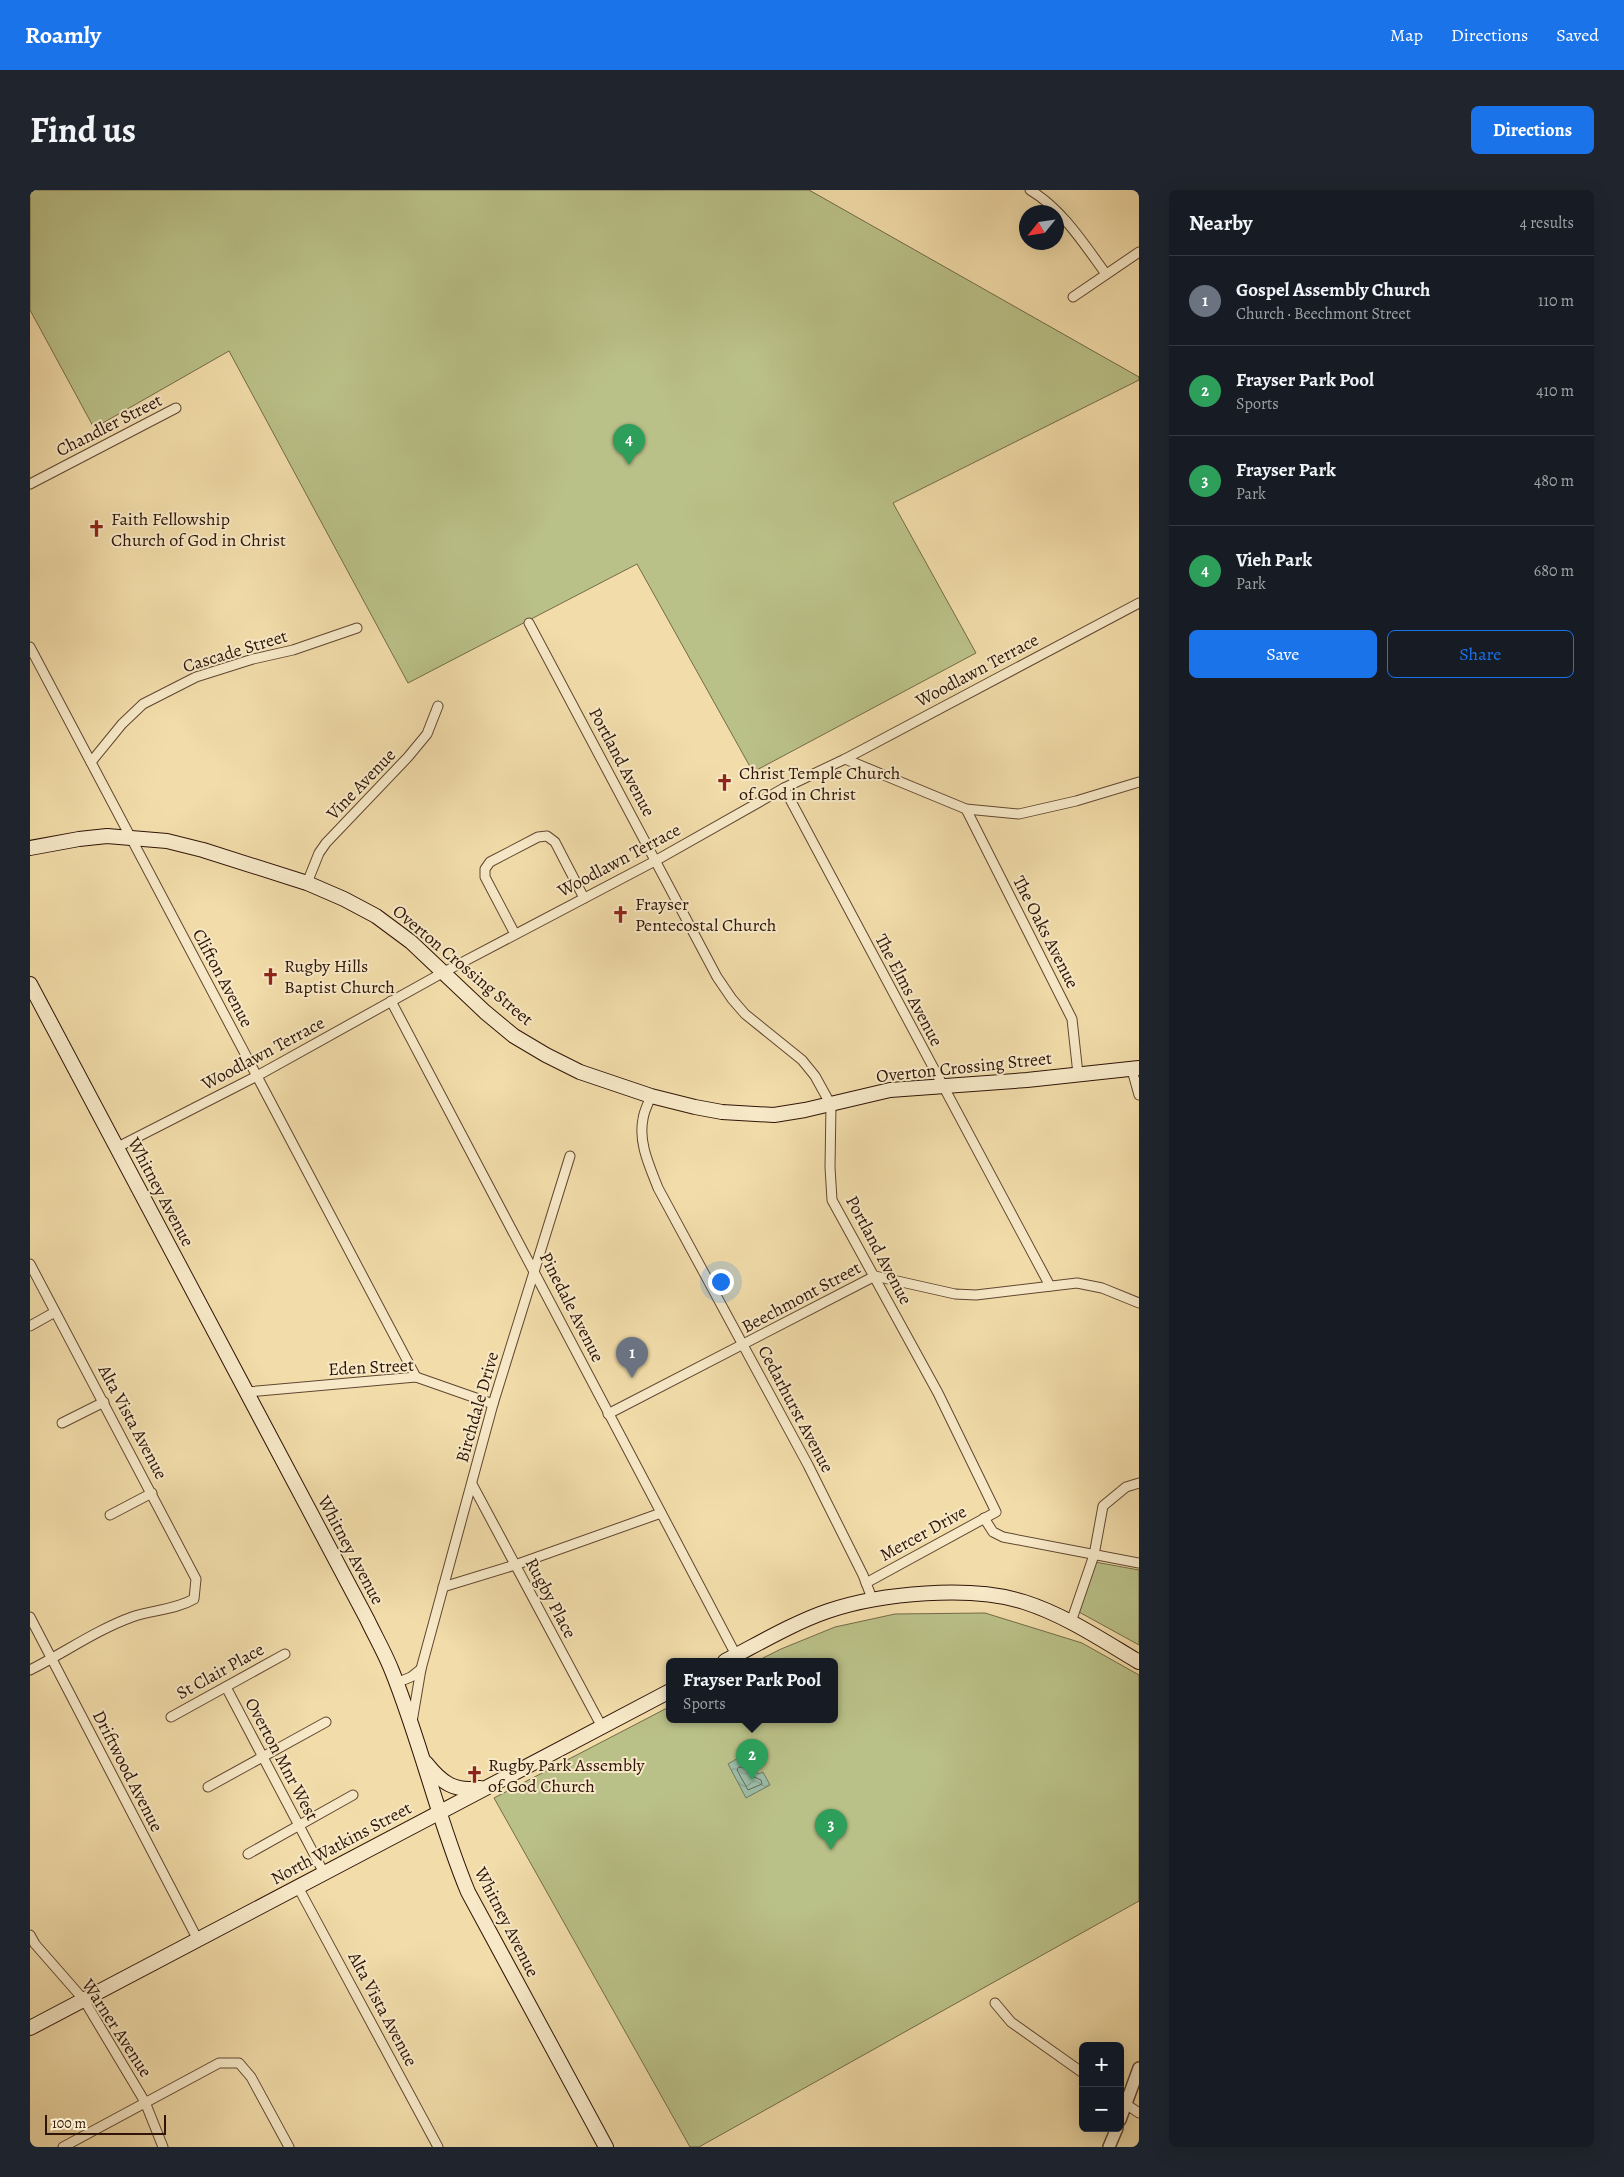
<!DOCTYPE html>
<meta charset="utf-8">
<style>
body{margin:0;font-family:Alegreya,serif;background:#20242c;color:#f1f3f6}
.controls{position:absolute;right:15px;bottom:15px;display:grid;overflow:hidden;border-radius:8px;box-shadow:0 5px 20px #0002}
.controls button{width:45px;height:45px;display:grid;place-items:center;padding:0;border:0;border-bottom:1px solid #363941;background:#171b24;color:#f1f3f6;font:25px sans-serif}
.compass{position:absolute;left:989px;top:15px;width:45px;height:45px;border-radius:50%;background:#171b24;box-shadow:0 5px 20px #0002;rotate:240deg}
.scale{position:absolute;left:15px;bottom:12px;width:121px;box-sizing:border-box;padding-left:5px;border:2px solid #2f1407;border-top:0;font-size:14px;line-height:18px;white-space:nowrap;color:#2f1407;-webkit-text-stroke:4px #f7e9c8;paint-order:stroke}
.you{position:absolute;left:690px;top:1091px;width:18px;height:18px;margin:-12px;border:4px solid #fff;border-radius:50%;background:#1a73e8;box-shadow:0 0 0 8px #1a73e833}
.badge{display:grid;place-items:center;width:32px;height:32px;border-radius:50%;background:#1a73e8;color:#fff;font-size:16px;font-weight:700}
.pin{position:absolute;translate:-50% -41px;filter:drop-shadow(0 1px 2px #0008)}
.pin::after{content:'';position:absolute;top:26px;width:18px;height:15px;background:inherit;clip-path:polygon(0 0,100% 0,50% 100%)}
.popup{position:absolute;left:636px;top:1468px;width:172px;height:65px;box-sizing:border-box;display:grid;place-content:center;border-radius:8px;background:#171b24;filter:drop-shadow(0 1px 4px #0005);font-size:16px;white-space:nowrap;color:#9ea1a6}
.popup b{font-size:19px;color:#f1f3f6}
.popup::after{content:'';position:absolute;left:50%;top:100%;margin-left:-10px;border:10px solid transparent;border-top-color:#171b24}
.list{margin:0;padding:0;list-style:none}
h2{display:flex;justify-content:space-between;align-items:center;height:65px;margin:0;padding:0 20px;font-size:21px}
h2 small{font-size:16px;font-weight:400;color:#9ea1a6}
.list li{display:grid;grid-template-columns:32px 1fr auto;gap:15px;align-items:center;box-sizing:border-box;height:90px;padding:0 20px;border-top:1px solid #363941}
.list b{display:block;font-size:19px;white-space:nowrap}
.list p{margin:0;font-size:16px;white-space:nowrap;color:#9ea1a6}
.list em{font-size:16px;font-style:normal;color:#9ea1a6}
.actions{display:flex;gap:10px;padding:15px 20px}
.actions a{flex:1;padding:11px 0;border:1px solid #1a73e8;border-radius:8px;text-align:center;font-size:18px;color:#1a73e8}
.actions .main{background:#1a73e8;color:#fff}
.map{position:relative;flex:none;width:1109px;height:1957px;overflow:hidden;border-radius:8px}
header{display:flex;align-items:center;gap:30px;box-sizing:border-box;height:70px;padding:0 25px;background:#1a73e8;color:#fff}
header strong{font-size:24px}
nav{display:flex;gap:28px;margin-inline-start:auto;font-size:18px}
.intro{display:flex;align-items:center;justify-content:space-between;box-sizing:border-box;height:120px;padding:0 30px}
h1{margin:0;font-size:35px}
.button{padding:12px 22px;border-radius:8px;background:#1a73e8;color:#fff;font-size:18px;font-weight:700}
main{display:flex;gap:30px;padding:0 30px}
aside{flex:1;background:#171b24;border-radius:8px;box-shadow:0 5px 20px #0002}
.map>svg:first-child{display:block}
.green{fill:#bac188;stroke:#746a48}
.water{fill:url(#water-waves);stroke:#707967}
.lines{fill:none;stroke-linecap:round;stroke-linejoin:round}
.shore{stroke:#656857;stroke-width:1}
.minor-casing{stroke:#604630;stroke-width:11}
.tertiary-casing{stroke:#604630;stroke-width:14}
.secondary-casing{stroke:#2f1407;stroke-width:16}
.minor{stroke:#f7e9c8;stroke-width:9}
.tertiary{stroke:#f7e9c8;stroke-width:11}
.secondary{stroke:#f7e9c8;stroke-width:14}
.labels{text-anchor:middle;stroke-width:4;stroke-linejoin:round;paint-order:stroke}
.street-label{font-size:18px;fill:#2f1407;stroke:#f7e9c8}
.poi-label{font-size:18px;fill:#2f1407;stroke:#f7e9c8;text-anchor:start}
</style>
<header>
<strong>Roamly</strong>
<nav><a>Map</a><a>Directions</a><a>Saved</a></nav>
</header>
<div class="intro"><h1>Find us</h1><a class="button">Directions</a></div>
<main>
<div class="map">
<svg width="1109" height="1957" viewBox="0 0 1109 1957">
<defs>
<pattern id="water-waves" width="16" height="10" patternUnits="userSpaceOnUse" patternTransform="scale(1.25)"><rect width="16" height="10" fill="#9bbca7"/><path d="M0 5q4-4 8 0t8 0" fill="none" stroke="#86a18e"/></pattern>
</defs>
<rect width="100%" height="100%" fill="#f2ddaa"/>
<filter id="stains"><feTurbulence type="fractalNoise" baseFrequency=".004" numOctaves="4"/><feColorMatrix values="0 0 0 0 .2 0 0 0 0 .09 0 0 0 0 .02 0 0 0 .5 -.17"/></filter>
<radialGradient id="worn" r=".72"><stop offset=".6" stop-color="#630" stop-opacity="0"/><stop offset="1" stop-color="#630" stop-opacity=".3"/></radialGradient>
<g class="green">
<polygon points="0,0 779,0 1109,187 1109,190 863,313 946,463 723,582 607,374 378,493 199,161 64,238 0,120"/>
<polygon points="1065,1372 1109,1380 1109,1455 1049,1422"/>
<polygon points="955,1423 1052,1453 1109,1485 1109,1711 669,1957 660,1957 464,1608 639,1517 640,1529 804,1529 804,1471 727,1471 751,1459 805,1437 865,1424"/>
</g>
<polygon class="water" points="710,1567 713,1573 718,1570 728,1584 733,1582 740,1595 716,1608 698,1574"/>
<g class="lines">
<polygon class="shore" points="711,1577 718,1578 724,1587 731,1590 732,1594 718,1600 707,1580 708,1578"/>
<defs>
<g id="minor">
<path d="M1000,0C1032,19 1054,54 1076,84"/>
<polyline points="1043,107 1109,62"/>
<polyline points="0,294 146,218"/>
<polyline points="499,433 687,787 702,809 715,824 772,870 785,886 801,915 800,977 802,1010 908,1203 966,1322 836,1393"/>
<polyline points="0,457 386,1187"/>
<polyline points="815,569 936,619 989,624 1046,611 1109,592"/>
<polyline points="61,572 92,534 113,514 166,487 223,469 263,460 327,438"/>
<polyline points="754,598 1020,1096"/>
<polyline points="936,619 1042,829 1048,884"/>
<polyline points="277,693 289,663 296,653 378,567 397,544 408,516"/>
<polyline points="485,744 455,687 455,679 460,672 508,647 517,646 525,652 554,708"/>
<path d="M361,811C477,1029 591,1247 706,1465"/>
<polyline points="1102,880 1109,905"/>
<path d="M621,906C618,914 614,921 613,929C608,953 620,977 628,998L778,1275L833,1385L843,1411"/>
<polyline points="86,958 227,886 414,782 625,671 754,598 815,569 1109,413"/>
<path d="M0,1074L166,1389L164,1409C145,1420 122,1420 102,1427C66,1440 34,1463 0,1480"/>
<polyline points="0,1136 25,1122"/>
<polyline points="217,1202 386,1187 463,1214"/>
<polyline points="578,1224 845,1086 925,1104 946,1105 1047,1093 1072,1098 1109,1113"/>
<polyline points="32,1233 74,1212"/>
<polyline points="442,1294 572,1537"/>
<polyline points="80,1325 122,1303"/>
<polyline points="954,1328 963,1342 973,1347 1109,1373"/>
<polyline points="413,1397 485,1375 631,1323"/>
<polyline points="0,1427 168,1750"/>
<polyline points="1041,1432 1064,1365 1073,1316 1096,1297 1109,1293"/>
<polyline points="391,1479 463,1214 540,966"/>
<polyline points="366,1493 381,1487 391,1479 382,1532"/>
<polyline points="196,1497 294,1683"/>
<polyline points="141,1527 255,1464"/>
<polyline points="178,1597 296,1532"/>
<polyline points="218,1664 323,1605"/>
<polyline points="268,1697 408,1957"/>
<polyline points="0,1745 5,1754 54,1810 115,1912 133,1957"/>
<polyline points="965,1813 981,1832 1053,1883"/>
<polyline points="1090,1910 1109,1923"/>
<polyline points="33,1957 189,1873 209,1873 221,1887 259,1957"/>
</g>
<g id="tertiary">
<polyline points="1090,1930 1109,1878"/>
<polyline points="1079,1957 1087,1938"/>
</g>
<g id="secondary">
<polyline points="0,658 49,649 77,646 137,651 173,660 277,693 314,709 346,726 381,752 455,822 484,846 516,865 550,882 621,906 665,917 692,922 744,925 775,920 860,900 997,890 1109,878"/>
<path d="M0,794L337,1429C345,1446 355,1463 362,1481C391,1553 408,1630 438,1702L576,1957"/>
<path d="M695,1471C728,1454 763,1433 798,1421C851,1403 941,1395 994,1412C1035,1425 1072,1450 1109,1472"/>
<path d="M396,1573C412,1593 424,1602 450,1598"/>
<polyline points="0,1838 640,1501"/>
</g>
</defs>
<use href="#minor" class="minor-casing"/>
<use href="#tertiary" class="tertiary-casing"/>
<use href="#secondary" class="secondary-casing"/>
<use href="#minor" class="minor"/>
<use href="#tertiary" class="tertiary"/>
<use href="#secondary" class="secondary"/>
</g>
<defs>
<symbol id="church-bare" viewBox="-9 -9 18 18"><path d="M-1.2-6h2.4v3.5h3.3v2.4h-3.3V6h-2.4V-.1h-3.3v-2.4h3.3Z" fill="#8f2418" stroke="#f7e9c8" stroke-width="2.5" paint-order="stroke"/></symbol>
</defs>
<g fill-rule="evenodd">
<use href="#church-bare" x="54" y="326" width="25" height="25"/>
<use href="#church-bare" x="682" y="580" width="25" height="25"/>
<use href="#church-bare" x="578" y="712" width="25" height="25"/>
<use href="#church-bare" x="228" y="774" width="25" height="25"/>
<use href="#church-bare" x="432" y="1572" width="25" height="25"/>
</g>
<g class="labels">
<g class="street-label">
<text transform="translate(79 235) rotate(-27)" y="6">Chandler Street</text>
<text transform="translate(205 461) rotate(-17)" y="6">Cascade Street</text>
<text transform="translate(947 480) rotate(-28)" y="6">Woodlawn Terrace</text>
<text transform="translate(592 572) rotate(62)" y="6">Portland Avenue</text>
<text transform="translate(331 594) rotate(-46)" y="6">Vine Avenue</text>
<text transform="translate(589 670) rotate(-28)" y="6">Woodlawn Terrace</text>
<text transform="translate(1016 742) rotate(63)" y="6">The Oaks Avenue</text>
<text transform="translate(433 775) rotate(40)" y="6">Overton Crossing Street</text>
<text transform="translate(193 788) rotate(62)" y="6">Clifton Avenue</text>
<text transform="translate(879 800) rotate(62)" y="6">The Elms Avenue</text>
<text transform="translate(233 863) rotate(-28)" y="6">Woodlawn Terrace</text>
<text transform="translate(934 877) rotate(-6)" y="6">Overton Crossing Street</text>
<text transform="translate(131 1002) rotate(62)" y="6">Whitney Avenue</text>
<text transform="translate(849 1060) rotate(62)" y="6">Portland Avenue</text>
<text transform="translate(771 1107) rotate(-28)" y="6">Beechmont Street</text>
<text transform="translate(542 1117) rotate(63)" y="6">Pinedale Avenue</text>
<text transform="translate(341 1177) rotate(-3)" y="6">Eden Street</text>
<text transform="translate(447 1217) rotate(-74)" y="6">Birchdale Drive</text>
<text transform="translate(766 1219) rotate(62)" y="6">Cedarhurst Avenue</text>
<text transform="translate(103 1232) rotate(62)" y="6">Alta Vista Avenue</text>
<text transform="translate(893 1343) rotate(-29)" y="6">Mercer Drive</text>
<text transform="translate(321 1360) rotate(62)" y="6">Whitney Avenue</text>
<text transform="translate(521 1408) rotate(62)" y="6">Rugby Place</text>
<text transform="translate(190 1481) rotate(-29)" y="6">St Clair Place</text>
<text transform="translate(252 1569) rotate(62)" y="6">Overton Mnr West</text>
<text transform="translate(98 1581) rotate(63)" y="6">Driftwood Avenue</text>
<text transform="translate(311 1653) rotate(-28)" y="6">North Watkins Street</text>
<text transform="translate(477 1732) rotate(63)" y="6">Whitney Avenue</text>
<text transform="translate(353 1819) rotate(62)" y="6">Alta Vista Avenue</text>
<text transform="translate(87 1838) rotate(57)" y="6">Warner Avenue</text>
</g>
<g class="poi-label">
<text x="81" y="335">Faith Fellowship<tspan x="81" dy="21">Church of God in Christ</tspan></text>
<text x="709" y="589">Christ Temple Church<tspan x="709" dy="21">of God in Christ</tspan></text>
<text x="605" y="720">Frayser<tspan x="605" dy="21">Pentecostal Church</tspan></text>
<text x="254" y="782">Rugby Hills<tspan x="254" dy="21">Baptist Church</tspan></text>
<text x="458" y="1581">Rugby Park Assembly<tspan x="458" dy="21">of God Church</tspan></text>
</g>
</g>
<rect width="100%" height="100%" filter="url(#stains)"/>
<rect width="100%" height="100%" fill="url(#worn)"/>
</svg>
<div class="controls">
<button>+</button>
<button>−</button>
</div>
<svg class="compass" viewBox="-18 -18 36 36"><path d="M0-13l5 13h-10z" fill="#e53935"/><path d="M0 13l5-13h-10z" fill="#9ea1a6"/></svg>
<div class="scale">100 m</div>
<div class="you"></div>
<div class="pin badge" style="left:602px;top:1188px;background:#6b7280">1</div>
<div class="pin badge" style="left:722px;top:1590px;background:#2e9e5b">2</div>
<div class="popup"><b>Frayser Park Pool</b>Sports</div>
<div class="pin badge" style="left:801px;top:1660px;background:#2e9e5b">3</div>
<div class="pin badge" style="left:599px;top:275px;background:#2e9e5b">4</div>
</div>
<aside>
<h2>Nearby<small>4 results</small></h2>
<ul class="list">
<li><span class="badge" style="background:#6b7280">1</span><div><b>Gospel Assembly Church</b><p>Church · Beechmont Street</p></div><em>110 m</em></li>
<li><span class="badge" style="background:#2e9e5b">2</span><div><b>Frayser Park Pool</b><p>Sports</p></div><em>410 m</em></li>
<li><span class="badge" style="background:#2e9e5b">3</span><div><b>Frayser Park</b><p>Park</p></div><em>480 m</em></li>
<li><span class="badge" style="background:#2e9e5b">4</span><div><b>Vieh Park</b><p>Park</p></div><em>680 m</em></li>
</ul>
<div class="actions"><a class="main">Save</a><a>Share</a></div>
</aside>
</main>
